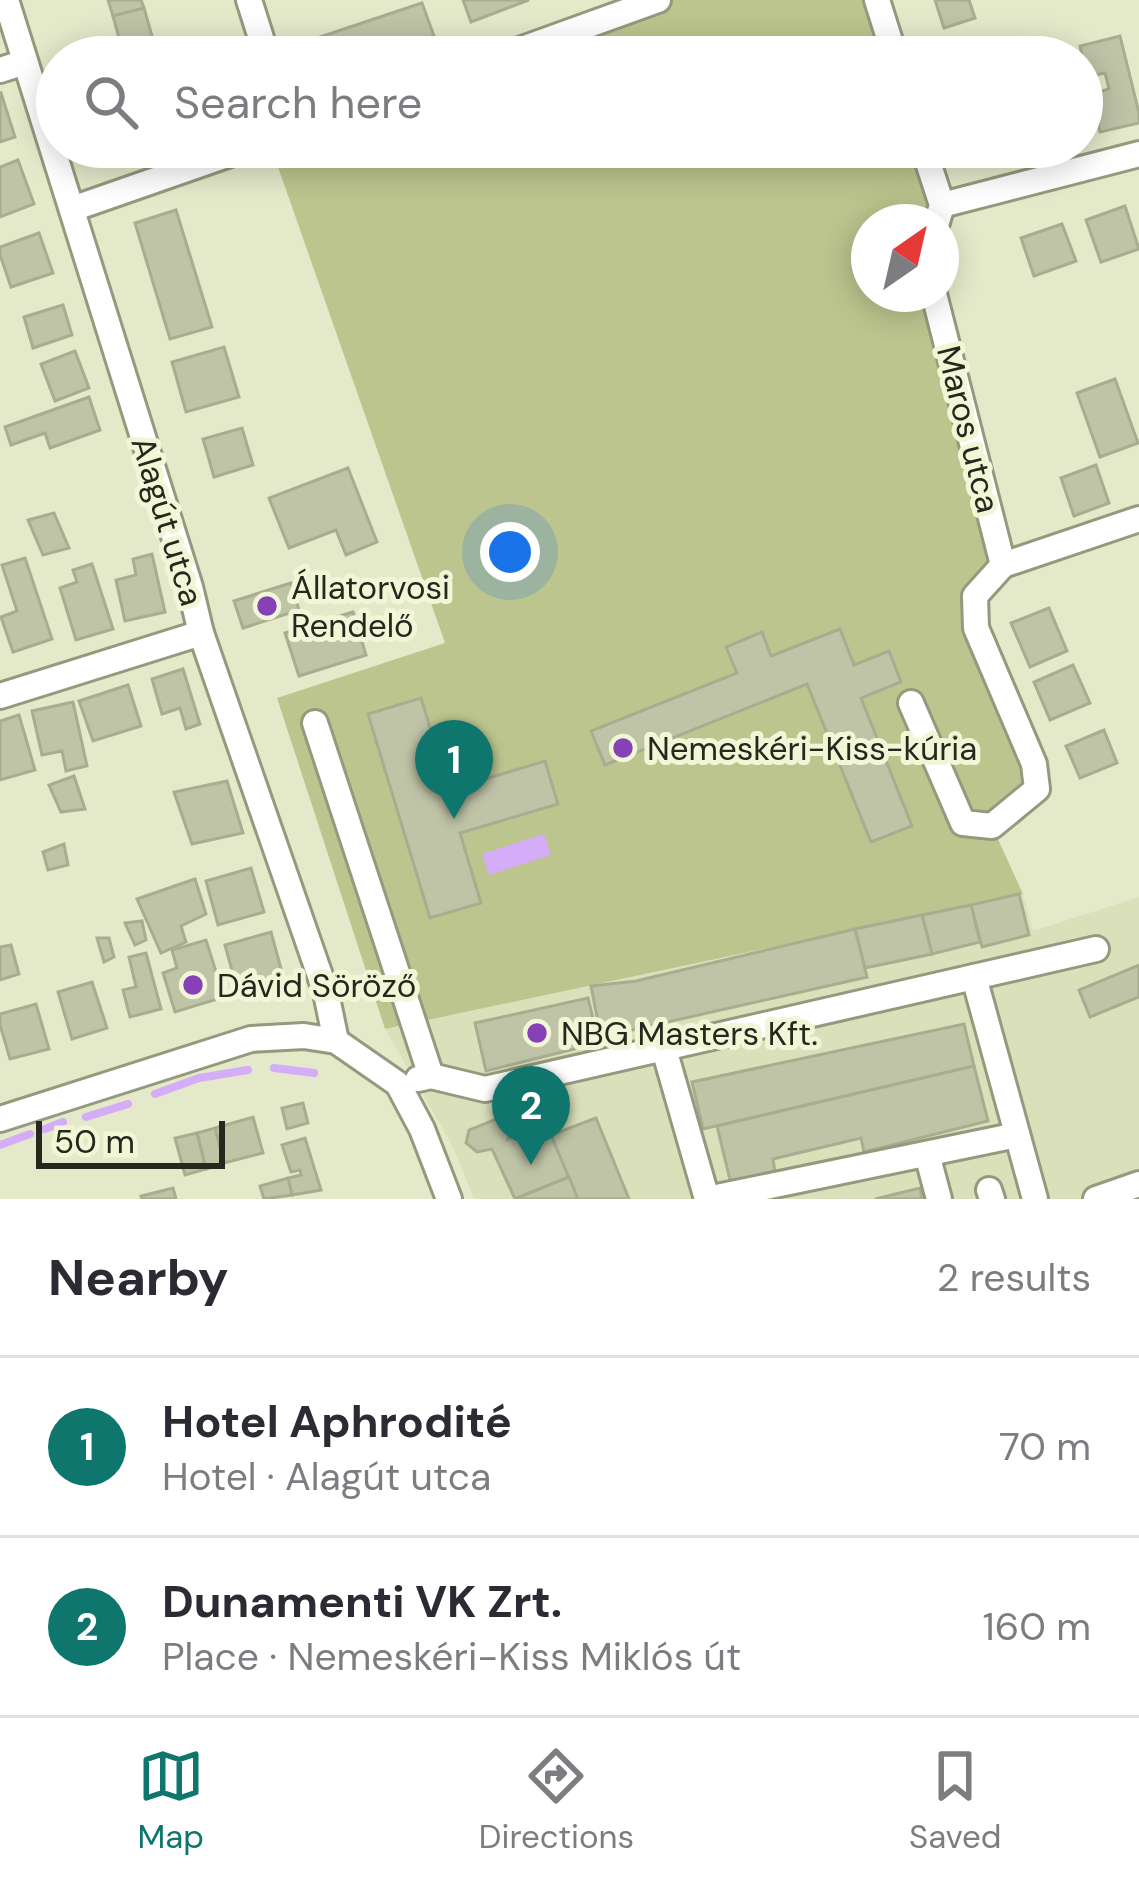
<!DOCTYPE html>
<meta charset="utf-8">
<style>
body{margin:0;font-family:"DM Sans",sans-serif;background:#f2f2f3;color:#2b2b33}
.compass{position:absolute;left:851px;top:204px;width:108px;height:108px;border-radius:50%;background:#fff;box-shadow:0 6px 30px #0003;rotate:34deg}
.scale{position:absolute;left:36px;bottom:30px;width:189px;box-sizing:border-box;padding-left:12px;border:6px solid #26281d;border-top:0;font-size:33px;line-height:42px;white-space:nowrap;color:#26281d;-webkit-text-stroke:9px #f1f6d7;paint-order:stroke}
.you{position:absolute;left:510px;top:552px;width:42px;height:42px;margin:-30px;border:9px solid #fff;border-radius:50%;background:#1a73e8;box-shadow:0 0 0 18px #1a73e833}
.badge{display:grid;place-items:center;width:78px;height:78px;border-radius:50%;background:#0f766e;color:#fff;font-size:39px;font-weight:700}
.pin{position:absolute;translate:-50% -99px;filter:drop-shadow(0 3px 6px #0008)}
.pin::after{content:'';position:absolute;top:63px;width:42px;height:36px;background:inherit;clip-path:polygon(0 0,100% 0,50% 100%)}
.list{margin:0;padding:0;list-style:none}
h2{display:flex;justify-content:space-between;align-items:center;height:156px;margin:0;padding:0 48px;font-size:51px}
h2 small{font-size:39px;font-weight:400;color:#7c7c81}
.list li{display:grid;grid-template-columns:78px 1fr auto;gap:36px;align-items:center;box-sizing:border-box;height:180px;padding:0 48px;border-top:3px solid #e1e1e2}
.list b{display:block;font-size:45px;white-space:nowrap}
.list p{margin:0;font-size:39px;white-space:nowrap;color:#7c7c81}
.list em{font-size:39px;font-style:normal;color:#7c7c81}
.icon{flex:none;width:66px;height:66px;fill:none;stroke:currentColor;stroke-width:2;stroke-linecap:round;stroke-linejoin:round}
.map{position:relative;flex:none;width:1139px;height:1199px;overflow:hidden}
.search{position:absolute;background:#fff;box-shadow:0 6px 30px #0003;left:36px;right:36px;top:36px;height:132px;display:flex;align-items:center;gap:30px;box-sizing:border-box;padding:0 42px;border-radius:66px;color:#7c7c81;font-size:45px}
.sheet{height:516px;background:#fff}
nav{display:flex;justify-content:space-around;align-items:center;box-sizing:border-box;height:168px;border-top:3px solid #e1e1e2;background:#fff;font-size:33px;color:#7c7c81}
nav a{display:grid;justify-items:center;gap:6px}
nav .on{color:#0f766e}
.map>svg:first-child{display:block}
.built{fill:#dae0ba}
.green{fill:#bdc58e}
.water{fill:#d4acf7}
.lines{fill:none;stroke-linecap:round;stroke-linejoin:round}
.stream{stroke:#d4acf7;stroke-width:8}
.building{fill:#bfc4a7;stroke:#a8ad90;stroke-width:3}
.minor-casing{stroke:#95997d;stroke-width:30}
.minor{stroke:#fff;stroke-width:24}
.poi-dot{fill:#8541b5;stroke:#f1f6d7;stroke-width:4.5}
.labels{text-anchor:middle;stroke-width:10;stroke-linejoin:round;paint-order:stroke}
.street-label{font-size:33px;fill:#26281d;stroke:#f1f6d7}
.poi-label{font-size:33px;fill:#26281d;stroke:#f1f6d7;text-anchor:start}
</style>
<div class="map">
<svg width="1139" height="1199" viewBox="0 0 1139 1199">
<rect width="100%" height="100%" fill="#e4e9ca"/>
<polygon class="built" points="1023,894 1033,931 1139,897 1139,1199 474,1199 452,1145 385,1029"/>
<g class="green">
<polygon points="658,0 877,0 895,57 500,57"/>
<polygon points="271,147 923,147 937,222 869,222 869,294 934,294 1003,565 975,596 1037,789 992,826 1023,894 385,1029 277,698 445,643"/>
</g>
<polygon class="water" points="544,834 551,855 489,875 482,854"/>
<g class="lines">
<g class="stream">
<polyline points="274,1068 314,1073"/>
<polyline points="155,1094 199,1078 248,1070"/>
<polyline points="86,1117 128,1104"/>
<polyline points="45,1129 63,1122"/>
<polyline points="0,1145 30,1134"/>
</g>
</g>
<g class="building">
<polygon points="108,0 141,0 144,8 113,16"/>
<polygon points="463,0 529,0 471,22"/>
<polygon points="935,0 969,0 975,18 944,28"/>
<polygon points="422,3 434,36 372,57 300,57 296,45"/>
<polygon points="144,8 158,57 124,57 113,16"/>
<polygon points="1120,36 1139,113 1139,123 1100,132 1091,94 1109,89 1105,73 1087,77 1080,46"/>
<polygon points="1,93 15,137 0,142 0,94"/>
<polygon points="986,147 1027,147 1029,153 993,166"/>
<polygon points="18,160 34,204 0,217 0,167"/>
<polygon points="1125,206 1139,249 1101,262 1086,220"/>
<polygon points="176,210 212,327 170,339 135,223"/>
<polygon points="1062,224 1076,261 1034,276 1021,238"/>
<polygon points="39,233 53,273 11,287 0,255 0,247"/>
<polygon points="63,305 72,335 33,348 24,317"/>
<polygon points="224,347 239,397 186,412 172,362"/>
<polygon points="75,351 89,388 55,401 41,364"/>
<polygon points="1115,379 1138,443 1100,457 1077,393"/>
<polygon points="89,397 100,430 50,448 45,433 11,445 5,427"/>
<polygon points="242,428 253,465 214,477 203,439"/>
<polygon points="1096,465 1109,503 1074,516 1061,478"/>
<polygon points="348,468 377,542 346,555 336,530 289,548 269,498"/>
<polygon points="54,513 69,548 43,555 28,520"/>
<polygon points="152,554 165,612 125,621 116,580 136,575 133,559"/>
<polygon points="25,558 52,639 13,652 1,617 17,611 2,565"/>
<polygon points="92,564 113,629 76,640 60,588 77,582 73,570"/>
<polygon points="291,583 299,610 243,628 234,601"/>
<polygon points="1049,608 1067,651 1030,667 1011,623"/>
<polygon points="353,612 366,655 299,676 285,633"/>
<polygon points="840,629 854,665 889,651 901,682 861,698 912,826 871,842 807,684 605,765 591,731 737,673 726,647 762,632 771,656"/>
<polygon points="1073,665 1090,703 1050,720 1034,682"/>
<polygon points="183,669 200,724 186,729 180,708 162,714 152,679"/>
<polygon points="128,685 141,726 93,741 79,701"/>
<polygon points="421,698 449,790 545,761 558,804 460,833 481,903 430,918 368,714"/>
<polygon points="73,702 87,766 66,771 62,751 42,755 32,711"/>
<polygon points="19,715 35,770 0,780 0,721"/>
<polygon points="1104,730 1117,763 1080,778 1066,746"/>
<polygon points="74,776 85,809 61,812 49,785"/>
<polygon points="227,781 243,833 192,844 174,792"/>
<polygon points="64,844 68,865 48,870 43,852"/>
<polygon points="251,868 264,912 218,925 206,881"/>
<polygon points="195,879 206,914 181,926 186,942 161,953 137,899"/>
<polygon points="1019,894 1029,935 982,947 971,905"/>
<polygon points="971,905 980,942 932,954 922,915"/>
<polygon points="922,915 932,954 865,968 855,929"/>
<polygon points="142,921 146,940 135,945 125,923"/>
<polygon points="855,929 867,977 601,1037 591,986 636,981"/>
<polygon points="271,932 283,976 237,989 225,945"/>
<polygon points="97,938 109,938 114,957 104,962"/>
<polygon points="206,940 224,997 175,1012 163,973 177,968 172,950"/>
<polygon points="11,945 19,974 0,980 0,947"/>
<polygon points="146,953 161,1009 130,1017 123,990 136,987 129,957"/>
<polygon points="1139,965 1139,997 1090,1017 1079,990"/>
<polygon points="92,982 107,1028 72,1039 58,992"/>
<polygon points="588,998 599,1043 486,1071 475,1023"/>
<polygon points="36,1004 49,1049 10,1059 0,1025 0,1014"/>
<polygon points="964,1024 974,1066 703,1129 692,1082"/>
<polygon points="974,1066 988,1121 864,1152 861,1138 773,1159 775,1172 731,1184 717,1126"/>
<polygon points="303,1103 308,1123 287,1129 282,1108"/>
<polygon points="504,1116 515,1126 508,1139 547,1124 569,1177 515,1199 492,1149 477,1152 466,1143 469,1130"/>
<polygon points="253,1117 263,1153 224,1163 215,1128"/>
<polygon points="596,1118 629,1199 578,1199 551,1135"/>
<polygon points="215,1128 224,1163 206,1169 197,1133"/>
<polygon points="197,1133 206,1169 185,1175 175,1138"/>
<polygon points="305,1138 321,1190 292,1195 288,1178 301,1175 300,1170 291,1172 282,1145"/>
<polygon points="569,1177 578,1199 515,1199"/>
<polygon points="288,1178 292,1195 264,1199 260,1186"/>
<polygon points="173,1188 176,1199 142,1199 141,1196"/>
<polygon points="920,1188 922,1199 875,1199"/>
</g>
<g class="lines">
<defs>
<g id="minor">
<polyline points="6,0 190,587 201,633 326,993 336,1041"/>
<polyline points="249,0 267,57"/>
<polyline points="877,0 895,57"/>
<polyline points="500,57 658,0"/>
<polyline points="0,70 25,62"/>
<polyline points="923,147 942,205 937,222"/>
<polyline points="942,205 1139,154"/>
<polyline points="72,209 250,147"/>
<polyline points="934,294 1003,565"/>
<polyline points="1003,565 1139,519"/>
<polyline points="0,696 201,633"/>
<polyline points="911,703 963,823 992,826 1037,789 1034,764 976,628 975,596 1003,565"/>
<polyline points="315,723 431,1076 418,1079"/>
<polyline points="974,977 1035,1199"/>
<polyline points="664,1049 707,1199"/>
<polyline points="431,1076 485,1089 1096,949"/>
<polyline points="0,1119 251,1039 304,1036 336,1041 398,1084 422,1129 449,1199"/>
<polyline points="927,1154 939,1199"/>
<polyline points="989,1190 992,1199"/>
<polyline points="707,1199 1017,1135"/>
<polyline points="1096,1199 1139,1184"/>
</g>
</defs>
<use href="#minor" class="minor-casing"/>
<use href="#minor" class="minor"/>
</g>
<g class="poi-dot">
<circle cx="267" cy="606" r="12"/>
<circle cx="623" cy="748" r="12"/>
<circle cx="193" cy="985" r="12"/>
<circle cx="537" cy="1033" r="12"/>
</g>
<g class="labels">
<g class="street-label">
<text transform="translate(969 429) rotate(76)" y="12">Maros utca</text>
<text transform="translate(168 521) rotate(73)" y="12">Alagút utca</text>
</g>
<g class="poi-label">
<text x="291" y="599">Állatorvosi<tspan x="291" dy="38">Rendelő</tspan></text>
<text x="647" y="760">Nemeskéri-Kiss-kúria</text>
<text x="217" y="997">Dávid Söröző</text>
<text x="561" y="1045">NBG Masters Kft.</text>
</g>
</g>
</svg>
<svg class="compass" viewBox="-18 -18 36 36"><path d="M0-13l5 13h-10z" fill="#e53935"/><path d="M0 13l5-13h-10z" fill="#7c7c81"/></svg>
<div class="scale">50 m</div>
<div class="you"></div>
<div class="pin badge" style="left:454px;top:819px">1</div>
<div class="pin badge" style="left:531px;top:1165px">2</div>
<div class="search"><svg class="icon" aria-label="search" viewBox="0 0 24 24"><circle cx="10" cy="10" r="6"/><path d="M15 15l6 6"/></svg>Search here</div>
</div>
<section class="sheet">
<h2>Nearby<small>2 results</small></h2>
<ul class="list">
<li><span class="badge">1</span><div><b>Hotel Aphrodité</b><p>Hotel · Alagút utca</p></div><em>70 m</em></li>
<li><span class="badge">2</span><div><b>Dunamenti VK Zrt.</b><p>Place · Nemeskéri-Kiss Miklós út</p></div><em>160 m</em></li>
</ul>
</section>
<nav>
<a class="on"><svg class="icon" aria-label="map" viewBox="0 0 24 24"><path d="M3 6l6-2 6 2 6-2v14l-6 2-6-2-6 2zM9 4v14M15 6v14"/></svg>Map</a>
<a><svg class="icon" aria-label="directions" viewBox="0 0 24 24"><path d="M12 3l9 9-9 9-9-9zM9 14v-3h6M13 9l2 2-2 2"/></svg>Directions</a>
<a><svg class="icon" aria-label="saved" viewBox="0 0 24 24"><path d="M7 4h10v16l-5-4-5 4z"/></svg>Saved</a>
</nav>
